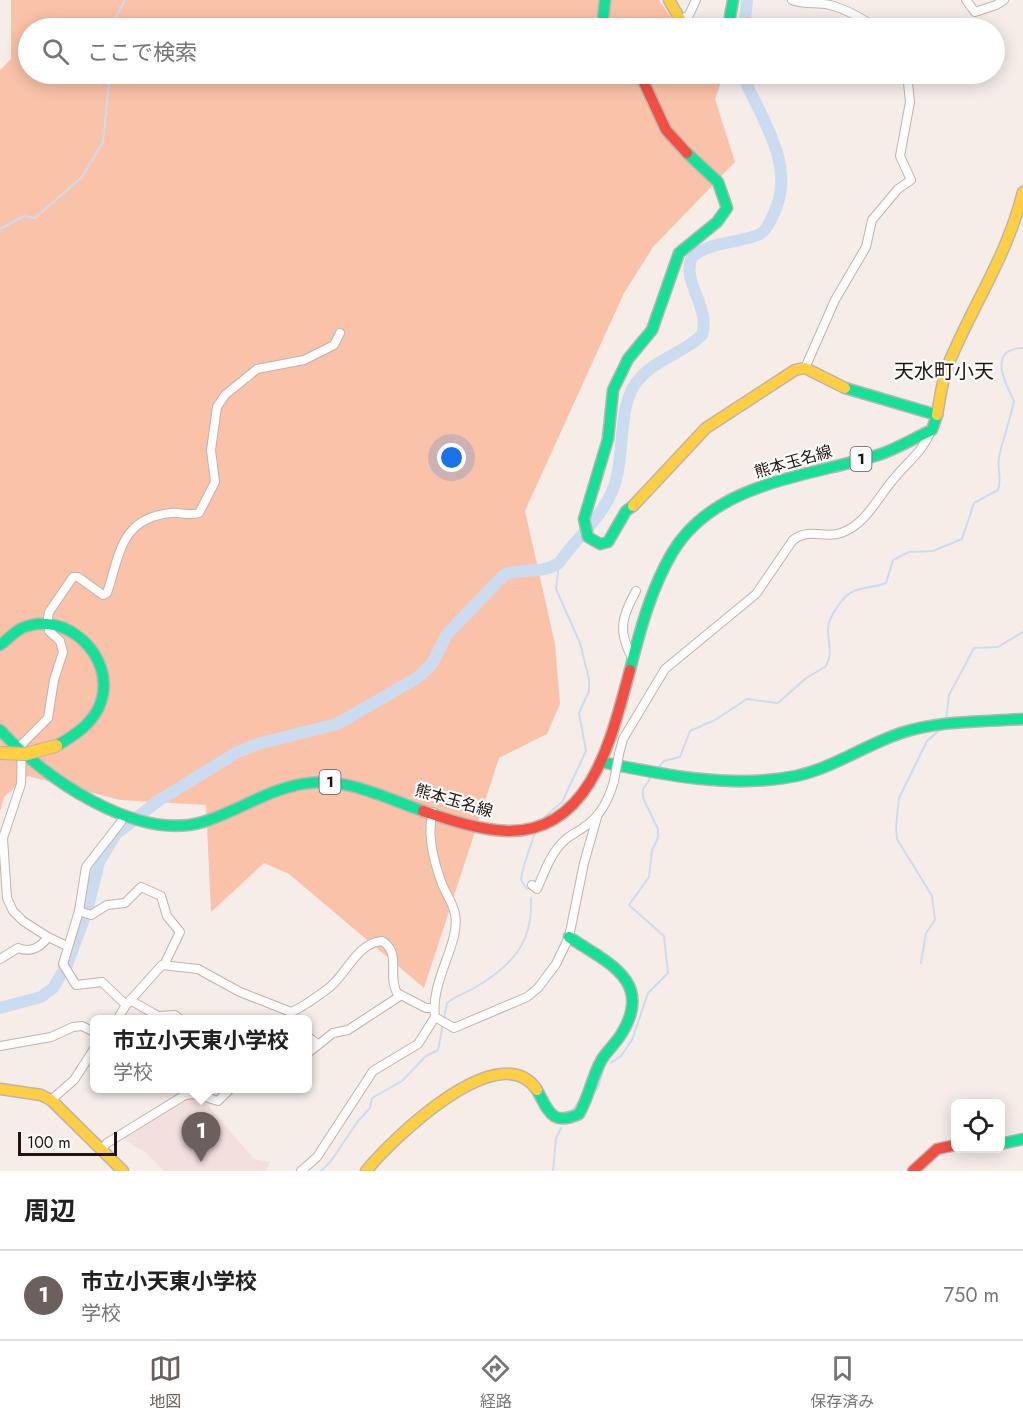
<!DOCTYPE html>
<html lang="ja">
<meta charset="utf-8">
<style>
body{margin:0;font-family:Jost,"Noto Sans JP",sans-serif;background:#f6f6f6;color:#222}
.controls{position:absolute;right:18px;bottom:18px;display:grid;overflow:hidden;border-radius:9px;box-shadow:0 3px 15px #0003}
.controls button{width:54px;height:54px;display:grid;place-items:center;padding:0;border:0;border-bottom:2px solid #e0e0e0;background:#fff;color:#222;font:30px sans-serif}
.scale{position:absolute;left:18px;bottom:15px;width:99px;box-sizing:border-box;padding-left:6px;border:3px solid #20140e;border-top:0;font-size:16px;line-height:21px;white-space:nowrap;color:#20140e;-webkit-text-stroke:4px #fcfcfc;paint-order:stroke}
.you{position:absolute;left:452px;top:458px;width:21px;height:21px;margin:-15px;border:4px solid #fff;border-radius:50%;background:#1a73e8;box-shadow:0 0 0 9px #1a73e833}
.badge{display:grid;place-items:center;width:39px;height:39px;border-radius:50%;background:#6b605b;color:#fff;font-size:20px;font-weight:700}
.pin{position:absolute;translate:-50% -50px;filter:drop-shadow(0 2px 3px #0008)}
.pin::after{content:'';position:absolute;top:32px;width:21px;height:18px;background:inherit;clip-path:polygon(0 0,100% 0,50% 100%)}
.popup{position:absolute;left:90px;top:1015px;width:222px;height:78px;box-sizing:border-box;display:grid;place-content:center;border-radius:9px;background:#fff;filter:drop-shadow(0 2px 4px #0005);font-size:20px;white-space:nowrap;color:#767676}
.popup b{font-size:22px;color:#222}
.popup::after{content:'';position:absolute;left:50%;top:100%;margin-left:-12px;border:12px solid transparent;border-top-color:#fff}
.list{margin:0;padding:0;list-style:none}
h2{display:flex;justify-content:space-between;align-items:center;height:78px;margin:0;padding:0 24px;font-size:26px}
h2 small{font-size:20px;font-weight:400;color:#767676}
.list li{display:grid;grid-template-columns:39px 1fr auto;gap:18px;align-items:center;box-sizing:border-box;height:90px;padding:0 24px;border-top:2px solid #e0e0e0}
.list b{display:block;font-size:22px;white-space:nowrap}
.list p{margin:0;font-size:20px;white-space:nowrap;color:#767676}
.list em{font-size:20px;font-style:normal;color:#767676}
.icon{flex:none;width:33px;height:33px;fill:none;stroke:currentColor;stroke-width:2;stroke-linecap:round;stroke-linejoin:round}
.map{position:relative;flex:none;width:1023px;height:1171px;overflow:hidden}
.search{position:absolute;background:#fff;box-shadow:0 3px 15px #0003;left:18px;right:18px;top:18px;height:66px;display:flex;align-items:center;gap:15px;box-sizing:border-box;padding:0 21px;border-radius:33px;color:#767676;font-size:22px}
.sheet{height:168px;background:#fff}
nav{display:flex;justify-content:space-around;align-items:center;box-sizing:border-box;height:84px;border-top:2px solid #e0e0e0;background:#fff;font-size:16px;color:#767676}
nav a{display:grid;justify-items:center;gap:3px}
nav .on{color:#6b605b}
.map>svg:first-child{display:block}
.education{fill:#f3e0de}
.forest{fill:#fac2a8}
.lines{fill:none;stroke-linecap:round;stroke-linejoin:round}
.stream{stroke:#ccdcf0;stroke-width:2}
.river{stroke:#ccdcf0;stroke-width:12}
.street-casing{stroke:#beb4af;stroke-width:10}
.fast-casing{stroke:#beb4af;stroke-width:13}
.slow-casing{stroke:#beb4af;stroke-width:13}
.jam-casing{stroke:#beb4af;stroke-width:13}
.street{stroke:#fefcfc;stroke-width:8}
.fast{stroke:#16e098;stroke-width:10}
.slow{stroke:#ffcf43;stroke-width:10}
.jam{stroke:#f24e42;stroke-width:10}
.street-bridge-casing{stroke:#beb4af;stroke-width:10;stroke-linecap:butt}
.slow-bridge-casing{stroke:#beb4af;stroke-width:14;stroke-linecap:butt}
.street-bridge{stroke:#fefcfc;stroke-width:8}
.slow-bridge{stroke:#ffcf43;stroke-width:12}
.labels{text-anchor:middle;stroke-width:4.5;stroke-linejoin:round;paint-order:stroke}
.shield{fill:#fcfcfc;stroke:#625a55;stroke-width:1.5}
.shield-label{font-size:15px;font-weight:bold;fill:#20140e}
.street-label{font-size:16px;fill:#20140e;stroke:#fcfcfc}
.quarter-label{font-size:20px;fill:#20140e;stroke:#fcfcfc}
</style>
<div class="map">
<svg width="1023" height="1171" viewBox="0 0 1023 1171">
<rect width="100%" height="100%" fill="#f6ede9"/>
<polygon class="education" points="191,1097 205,1102 254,1159 270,1162 266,1171 164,1171 145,1152 123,1139"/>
<polygon class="forest" points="11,0 659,0 678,28 28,28 28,74 724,74 715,99 735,162 653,247 624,293 525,511 555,644 560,704 547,734 499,758 424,988 289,874 264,863 211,912 206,805 120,800 28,776 4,797 0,812 0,70 11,59"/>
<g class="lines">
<g class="stream">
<polyline points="110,28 125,0"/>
<polyline points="0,229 24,216 35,218 82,177 103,142 110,74"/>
<polyline points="946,720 949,695 974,648 998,647 1023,632"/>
<path d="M657,769L664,761L680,757L690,731L715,720L747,699L778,703L805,679L826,666C833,654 828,643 828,629C828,618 843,595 854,591C864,587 876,587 886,583L893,560L909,552L933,551L962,539L974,503L998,490C1002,479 997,469 999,457C1003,439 1010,420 1014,401C1005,383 987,349 1023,348"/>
<polyline points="541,820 562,802 586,751 579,713 589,691 589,679 580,643 556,589 559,563"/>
<path d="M527,889L521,880C522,869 531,844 535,833"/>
<polyline points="921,963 926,933 935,920 932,896 897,839 896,827 899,798 927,741 944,726"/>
<polyline points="611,1063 621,1056 632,1040 648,993 668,973 664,936 629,905 649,877 652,850 658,838 658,829 643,798 643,789 652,776"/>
<polyline points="592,1093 598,1088 604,1068"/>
<polyline points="572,1111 583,1095"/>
<path d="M321,1171L331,1161L358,1121L370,1108L372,1098L402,1081L426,1056L438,1050L447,1003C455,996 466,993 476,987C513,965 533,942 531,898"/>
<polyline points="553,1171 556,1138 561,1128"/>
</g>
<g class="river">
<polyline points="744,28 747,0"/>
<path d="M0,1008L41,997L53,988L67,965L87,911L99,862L116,834L158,801L236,753L257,744L337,724L417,678L432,664L447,634L504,575C522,567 541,575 559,563C576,538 602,518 613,489C626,458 616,404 639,379C656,359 684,353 702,335C711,306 681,283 692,257C709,242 737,243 758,235C767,231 770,221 774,213C797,165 760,117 742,74"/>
</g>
<defs>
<g id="street">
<path d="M792,0C805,5 817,2 830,5C846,9 863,19 876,28"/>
<polyline points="966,0 975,12 996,5 1004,0"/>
<polyline points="680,20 689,15 696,0"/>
<polyline points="805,368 835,300 866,247 872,220 898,189 911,180 900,156 910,102 907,74"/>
<path d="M48,618L49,612L73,577H78L103,595L107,593C120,555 120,518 171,513C180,512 189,516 199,513L215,482L211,450L217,407L225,395L257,369L304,360L334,345L340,333"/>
<polyline points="49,631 60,641 63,652 54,680 48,718 22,744 21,784 3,838 7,898 13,911 23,921 48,937 67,946"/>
<path d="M632,658C618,631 621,618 636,591"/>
<path d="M619,754L623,739L665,669L756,594L793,540C810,527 824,539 841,533C865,525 877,499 892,481C906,463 922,453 931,431"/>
<path d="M433,812C426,834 434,862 442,884C446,894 453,903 455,914C461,943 430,980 435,1017L454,1028L527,997L538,988L556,964L569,937L584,863L598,814"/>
<polyline points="121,822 86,867 79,911 63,964 76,985 102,982 126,1005"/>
<path d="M532,885L537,889C544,873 551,852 565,840C570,835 578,832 584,827C600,817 609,799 614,781"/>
<polyline points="79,911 91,915 107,905 125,903 141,887 161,896 167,916 180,932 164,965"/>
<path d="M0,959L18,948C31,953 40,948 48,937"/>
<polyline points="130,1000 158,1016 175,1015 181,1020"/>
<path d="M117,1020L126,1005L162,965L198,969L240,992L291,1012C300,1009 322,993 330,987C347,973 357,943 382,941C402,953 387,976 397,993L426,1008H434"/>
<polyline points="308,1037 318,1044"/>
<polyline points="0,1046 51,1037 73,1027 82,1026 94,1032"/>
<polyline points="308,1053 333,1033 348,1030 400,996"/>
<polyline points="51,1100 74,1080 94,1049"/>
<polyline points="101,1150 107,1143 185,1095 195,1094 218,1101 231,1088"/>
<polyline points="301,1171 317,1157 373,1071 418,1044 435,1017"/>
</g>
<g id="fast">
<polyline points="605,0 603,19 608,28"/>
<polyline points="728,28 733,0"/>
<polyline points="633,506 626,511 608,542 600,544 588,537 584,519 608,439 613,390 628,359 652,330 679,253 717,222 727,208 718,182 687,153"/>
<path d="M0,645C7,640 14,632 22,628C66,609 116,657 101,702C94,723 74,736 56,746"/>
<path d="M630,670C640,630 651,589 672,553C714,482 807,477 878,455C897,449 914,438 932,430L937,415L845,388"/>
<path d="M0,730C43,777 136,842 203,822C239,811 271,787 309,783C348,778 388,799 423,811"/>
<path d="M601,762C664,775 732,789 796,776C833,768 865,745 901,733C941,720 982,722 1023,719"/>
<path d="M537,1090C549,1112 552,1126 579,1114C589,1097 592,1076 602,1059C608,1050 616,1043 622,1033C654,980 606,962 569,937"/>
<polyline points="1000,1144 1023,1139"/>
</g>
<g id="slow">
<polyline points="669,0 685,28"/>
<path d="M937,415C940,399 942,380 948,365C973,304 1006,259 1023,192"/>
<polyline points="633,506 706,428 795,370 805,368 845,388"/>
<polyline points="0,1089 41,1095 51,1100 123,1171"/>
<path d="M366,1171C392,1139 500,1034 537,1090"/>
</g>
<g id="jam">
<polyline points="640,74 666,130 687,153"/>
<path d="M423,811C450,820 479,830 508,831C593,832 612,734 630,670"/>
<polyline points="913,1171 937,1149 956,1145"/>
</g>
</defs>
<use href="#street" class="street-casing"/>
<use href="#fast" class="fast-casing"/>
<use href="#slow" class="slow-casing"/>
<use href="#jam" class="jam-casing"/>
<use href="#street" class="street"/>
<use href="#fast" class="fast"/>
<use href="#slow" class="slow"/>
<use href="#jam" class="jam"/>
<defs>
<polyline id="street-bridge" points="614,781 619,754"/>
<polyline id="slow-bridge" points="0,753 25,754 56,746"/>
</defs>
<use href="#street-bridge" class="street-bridge-casing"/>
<use href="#slow-bridge" class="slow-bridge-casing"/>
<use href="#street-bridge" class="street-bridge"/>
<use href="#slow-bridge" class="slow-bridge"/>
</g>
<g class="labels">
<g class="shield">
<rect x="850.5" y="447" width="21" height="24" rx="4.5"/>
<rect x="319.5" y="770" width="21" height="24" rx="4.5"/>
</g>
<g class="shield-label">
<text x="861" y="464">1</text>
<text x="330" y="787">1</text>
</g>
<g class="street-label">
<text transform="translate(793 461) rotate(-16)" y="6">熊本玉名線</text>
<text transform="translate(454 800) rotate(16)" y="6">熊本玉名線</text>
</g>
<g class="quarter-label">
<text x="944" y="378">天水町小天</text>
</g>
</g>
</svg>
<div class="controls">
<button><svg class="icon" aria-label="locate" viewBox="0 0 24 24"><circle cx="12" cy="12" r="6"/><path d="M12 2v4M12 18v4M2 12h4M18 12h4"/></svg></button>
</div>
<div class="scale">100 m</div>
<div class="you"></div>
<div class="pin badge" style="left:201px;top:1162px">1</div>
<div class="popup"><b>市立小天東小学校</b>学校</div>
<div class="search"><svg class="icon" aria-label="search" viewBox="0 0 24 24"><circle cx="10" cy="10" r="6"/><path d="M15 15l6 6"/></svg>ここで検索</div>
</div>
<section class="sheet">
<h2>周辺<small></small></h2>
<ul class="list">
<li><span class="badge">1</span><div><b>市立小天東小学校</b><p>学校</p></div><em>750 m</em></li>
</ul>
</section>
<nav>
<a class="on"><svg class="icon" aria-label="map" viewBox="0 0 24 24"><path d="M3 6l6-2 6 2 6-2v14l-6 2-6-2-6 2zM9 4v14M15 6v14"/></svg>地図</a>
<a><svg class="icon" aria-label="directions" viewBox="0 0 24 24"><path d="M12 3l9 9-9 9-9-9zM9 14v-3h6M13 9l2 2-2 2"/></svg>経路</a>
<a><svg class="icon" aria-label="saved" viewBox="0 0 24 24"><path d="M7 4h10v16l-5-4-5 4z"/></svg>保存済み</a>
</nav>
